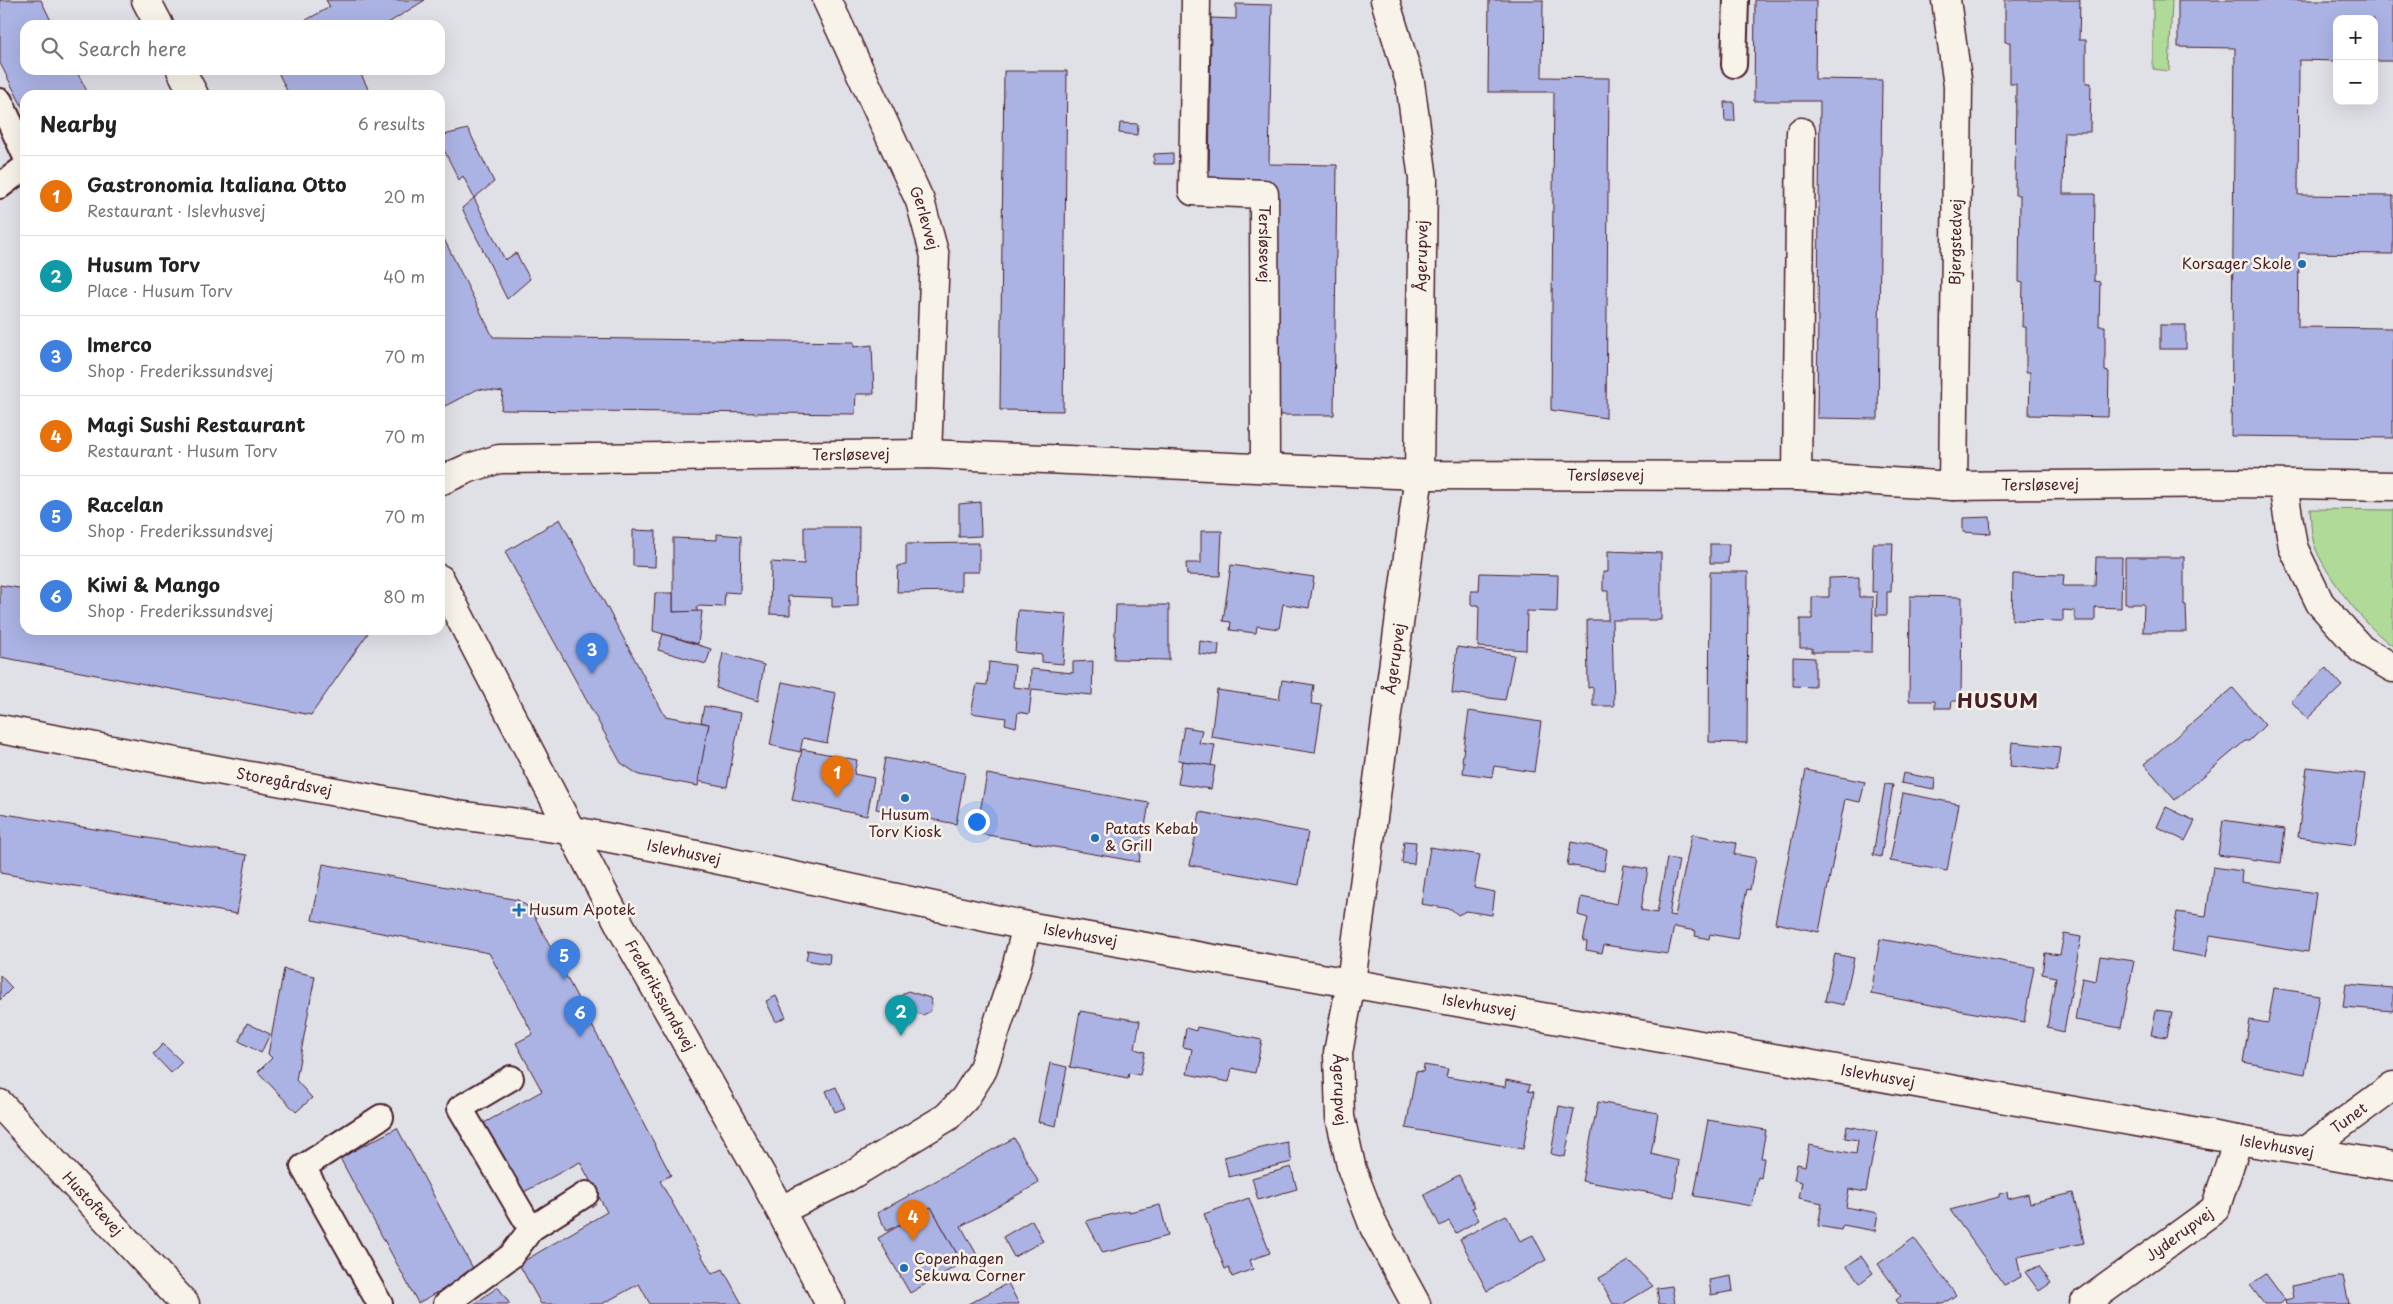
<!DOCTYPE html>
<meta charset="utf-8">
<style>
body{margin:0;font-family:"Playpen Sans",sans-serif;background:#f2f2f2;color:#222}
.controls{position:absolute;right:15px;top:15px;display:grid;overflow:hidden;border-radius:10px;box-shadow:0 5px 20px #0002}
.controls button{width:45px;height:45px;display:grid;place-items:center;padding:0;border:0;border-bottom:1px solid #e0e0e0;background:#fff;color:#222;font:25px sans-serif}
.you{position:absolute;left:976px;top:821px;width:18px;height:18px;margin:-12px;border:4px solid #fff;border-radius:50%;background:#1a73e8;box-shadow:0 0 0 8px #1a73e833}
.badge{display:grid;place-items:center;width:32px;height:32px;border-radius:50%;background:#ea580c;color:#fff;font-size:16px;font-weight:700}
.pin{position:absolute;translate:-50% -41px;filter:drop-shadow(0 1px 2px #0008)}
.pin::after{content:'';position:absolute;top:26px;width:18px;height:15px;background:inherit;clip-path:polygon(0 0,100% 0,50% 100%)}
.list{margin:0;padding:0;list-style:none}
h2{display:flex;justify-content:space-between;align-items:center;height:65px;margin:0;padding:0 20px;font-size:21px}
h2 small{font-size:16px;font-weight:400;color:#767676}
.list li{display:grid;grid-template-columns:32px 1fr auto;gap:15px;align-items:center;box-sizing:border-box;height:80px;padding:0 20px;border-top:1px solid #e0e0e0}
.list b{display:block;font-size:19px;white-space:nowrap}
.list p{margin:0;font-size:16px;white-space:nowrap;color:#767676}
.list em{font-size:16px;font-style:normal;color:#767676}
.icon{flex:none;width:28px;height:28px;fill:none;stroke:currentColor;stroke-width:2;stroke-linecap:round;stroke-linejoin:round}
.map{position:relative;flex:none;width:2393px;height:1304px;overflow:hidden}
.search{position:absolute;background:#fff;box-shadow:0 5px 20px #0002;left:20px;top:20px;width:425px;height:55px;display:flex;align-items:center;gap:12px;box-sizing:border-box;padding:0 18px;border-radius:15px;color:#767676;font-size:19px}
.panel{position:absolute;background:#fff;box-shadow:0 5px 20px #0002;left:20px;top:90px;width:425px;height:545px;border-radius:15px}
.map>svg:first-child{display:block}
.green{fill:#afda98;stroke:#7c7c62}
.building{fill:#abb3e4;stroke:#4a1f2b}
.lines{fill:none;stroke-linecap:round;stroke-linejoin:round}
.service-casing{stroke:#4a1f2b;stroke-width:28}
.minor-casing{stroke:#4a1f2b;stroke-width:31}
.tertiary-casing{stroke:#4a1f2b;stroke-width:31}
.secondary-casing{stroke:#4a1f2b;stroke-width:31}
.service{stroke:#f7f3e8;stroke-width:24}
.minor{stroke:#f7f3e8;stroke-width:28}
.tertiary{stroke:#f7f3e8;stroke-width:28}
.secondary{stroke:#f7f3e8;stroke-width:28}
.poi-dot{fill:#1f6fb2;stroke:#f7f3e8;stroke-width:2}
.labels{text-anchor:middle;stroke-width:5;stroke-linejoin:round;paint-order:stroke}
.street-label{font-size:15px;fill:#4a1f2b;stroke:#f7f3e8}
.poi-label{font-size:15px;fill:#4a1f2b;stroke:#f7f3e8;text-anchor:start}
.district-label{font-size:20px;font-weight:bold;letter-spacing:1px;fill:#4a1f2b;stroke:#f7f3e8}
</style>
<div class="map">
<svg width="2393" height="1304" viewBox="0 0 2393 1304">
<rect width="100%" height="100%" fill="#e0e0e7"/>
<filter id="ink" filterUnits="userSpaceOnUse"><feTurbulence type="fractalNoise" baseFrequency=".02" numOctaves="2"/><feDisplacementMap in="SourceGraphic" scale="10" xChannelSelector="R" yChannelSelector="G"/><feConvolveMatrix kernelMatrix="1 2 1 2 8 2 1 2 1" color-interpolation-filters="sRGB"/></filter>
<g filter="url(#ink)">
<g class="green">
<polygon points="2153,0 2172,0 2169,71 2153,69"/>
<path d="M2310,509L2393,510V646C2367,629 2324,574 2314,544C2311,534 2311,520 2310,509Z"/>
</g>
<g class="building">
<polygon points="0,0 41,0 53,25 25,25 25,70 76,70 89,95 25,95 25,112 0,63"/>
<polygon points="326,0 425,0 385,25 297,25 330,7"/>
<polygon points="1489,0 1543,0 1542,77 1609,78 1606,418 1551,410 1554,92 1488,92"/>
<polygon points="1755,0 1816,0 1815,79 1882,80 1878,419 1817,418 1820,101 1754,101"/>
<polygon points="2005,0 2080,0 2079,40 2086,40 2086,83 2091,83 2090,132 2064,132 2063,194 2095,194 2094,281 2100,282 2099,326 2105,326 2105,371 2109,372 2108,417 2029,415 2030,372 2026,372 2026,327 2022,327 2023,283 2019,282 2020,195 2015,195 2016,84 2010,84 2010,42 2005,42"/>
<polygon points="2178,0 2393,0 2393,61 2374,61 2374,19 2337,19 2337,61 2299,60 2298,195 2393,196 2393,254 2299,253 2298,327 2393,328 2393,438 2231,436 2235,48 2178,47"/>
<polygon points="1236,4 1272,5 1269,164 1337,165 1334,415 1273,415 1276,187 1209,186 1211,18 1236,19"/>
<polygon points="277,70 359,70 371,95 289,95"/>
<polygon points="1004,71 1067,71 1063,411 1000,410"/>
<polygon points="1724,102 1734,102 1735,121 1725,121"/>
<polygon points="1120,123 1138,124 1137,135 1119,133"/>
<polygon points="468,129 494,182 474,198 463,176 459,180 440,142 440,136"/>
<polygon points="1173,153 1173,164 1154,164 1154,154"/>
<polygon points="474,198 505,260 516,253 530,279 507,299 462,208"/>
<polygon points="440,231 493,337 854,342 854,347 872,345 874,394 856,394 855,414 501,410 503,392 478,389 445,406 440,396"/>
<rect x="2160" y="325" width="26" height="24"/>
<polygon points="980,502 981,536 959,537 959,504"/>
<polygon points="1990,517 1991,534 1963,532 1963,518"/>
<polygon points="560,519 665,716 709,724 698,786 639,775 621,763 505,552"/>
<polygon points="804,527 859,527 858,606 832,607 832,598 788,596 788,601 790,601 790,615 770,614 771,562 804,564"/>
<polygon points="633,530 656,531 655,567 633,566"/>
<polygon points="1201,531 1222,531 1220,576 1187,575 1186,563 1201,563"/>
<polygon points="717,534 741,536 740,593 725,592 724,607 697,606 697,612 673,612 673,538 717,540"/>
<polygon points="979,543 979,572 961,572 961,591 897,592 898,566 906,565 906,544"/>
<polygon points="1873,543 1893,543 1891,592 1887,592 1887,615 1876,615 1877,592 1872,592"/>
<polygon points="1710,544 1729,544 1728,563 1710,563"/>
<polygon points="1608,551 1661,553 1661,620 1612,620 1614,706 1593,706 1593,687 1588,688 1587,620 1608,620 1608,591 1603,591 1603,572 1608,572"/>
<polygon points="2096,557 2122,557 2121,608 2095,607 2095,621 2075,621 2075,611 2063,610 2063,621 2012,620 2013,574 2064,575 2063,586 2095,586"/>
<polygon points="2125,557 2184,557 2184,605 2186,605 2187,632 2143,632 2144,604 2125,604"/>
<polygon points="1231,565 1314,577 1309,608 1283,604 1279,629 1257,626 1256,633 1230,630 1231,622 1223,621"/>
<polygon points="1710,572 1748,572 1747,743 1709,742"/>
<polygon points="1480,573 1558,575 1557,612 1527,611 1526,650 1478,647 1479,605 1471,605 1471,591 1479,591"/>
<polygon points="1859,577 1859,597 1873,597 1872,652 1812,652 1812,648 1800,648 1800,619 1812,619 1812,597 1829,597 1829,578"/>
<polygon points="0,585 25,589 25,630 243,630 262,634 264,630 366,630 368,633 311,715 0,657"/>
<polygon points="655,593 673,593 673,612 702,611 698,644 653,631"/>
<polygon points="1910,596 1962,597 1961,701 1952,701 1951,708 1935,708 1935,701 1909,701"/>
<polygon points="1116,605 1169,605 1169,660 1114,659"/>
<polygon points="1018,610 1067,614 1063,664 1042,662 1042,655 1015,652"/>
<polygon points="663,634 711,649 706,664 658,650"/>
<polygon points="1200,641 1219,644 1218,656 1199,654"/>
<polygon points="1457,647 1514,655 1505,700 1452,693"/>
<polygon points="723,653 764,665 758,701 716,688"/>
<polygon points="1793,657 1815,658 1815,687 1793,686"/>
<polygon points="1093,661 1092,695 1032,689 1029,714 1018,712 1016,727 1005,724 1006,718 971,713 977,684 987,685 989,662 1015,665 1013,687 1030,689 1031,669 1073,673 1073,662"/>
<polygon points="2326,668 2342,686 2307,719 2291,701"/>
<polygon points="1282,680 1314,685 1311,704 1322,705 1315,753 1211,737 1217,690 1279,699"/>
<polygon points="782,682 836,693 827,743 803,738 800,752 770,745"/>
<polygon points="2233,688 2265,725 2249,741 2245,741 2175,800 2144,764"/>
<polygon points="704,706 741,713 727,787 698,781 709,724 701,722"/>
<polygon points="1469,711 1541,722 1534,772 1494,766 1492,777 1463,773 1464,762 1462,761"/>
<polygon points="1184,727 1202,730 1199,743 1215,745 1211,766 1178,760"/>
<polygon points="2012,742 2060,747 2057,771 2010,766"/>
<polygon points="802,749 857,760 854,774 874,778 867,816 792,800"/>
<polygon points="885,758 965,773 956,824 876,809"/>
<polygon points="1182,761 1215,766 1211,789 1178,784"/>
<polygon points="2307,767 2365,774 2355,845 2298,837"/>
<polygon points="1806,770 1865,782 1860,802 1845,799 1819,932 1775,923"/>
<polygon points="1903,773 1935,779 1934,789 1901,783"/>
<polygon points="987,774 1149,803 1139,862 976,833"/>
<polygon points="1885,784 1893,785 1881,857 1873,855"/>
<polygon points="1903,793 1959,804 1947,871 1890,861"/>
<polygon points="2166,807 2195,821 2185,841 2157,827"/>
<polygon points="1200,812 1308,832 1299,885 1190,865"/>
<polygon points="0,813 247,855 237,914 0,873"/>
<polygon points="2223,820 2285,829 2281,863 2218,855"/>
<polygon points="1692,834 1736,843 1734,854 1756,858 1750,890 1747,889 1737,939 1710,934 1709,939 1695,936 1696,931 1674,927 1668,954 1604,945 1602,953 1586,950 1587,942 1583,941 1588,918 1578,915 1581,897 1617,904 1624,865 1648,869 1641,910 1657,913 1667,858 1679,860 1669,915 1675,916"/>
<polygon points="1404,841 1416,842 1414,864 1402,863"/>
<polygon points="1571,842 1607,849 1604,871 1567,865"/>
<polygon points="1430,847 1480,855 1474,888 1495,892 1492,915 1466,911 1458,915 1451,909 1421,904"/>
<polygon points="323,864 518,900 530,908 671,1175 660,1181 712,1274 723,1269 742,1304 650,1304 639,1284 602,1304 541,1304 519,1264 607,1212 580,1162 522,1193 484,1123 542,1091 516,1043 533,1034 489,953 312,920"/>
<polygon points="2213,867 2242,871 2241,882 2316,893 2308,952 2210,936 2206,957 2171,951 2177,912 2206,916"/>
<polygon points="2064,934 2081,937 2064,1032 2047,1028 2056,977 2042,974 2045,953 2060,955"/>
<polygon points="1880,939 2034,967 2024,1022 1871,994"/>
<polygon points="808,950 830,954 829,964 806,960"/>
<polygon points="1835,954 1854,958 1844,1005 1825,1001"/>
<polygon points="2100,956 2134,961 2121,1028 2075,1020 2082,978 2096,981"/>
<polygon points="284,969 315,976 296,1080 312,1098 296,1112 258,1072 272,1058 268,1054"/>
<polygon points="0,975 12,988 0,1000"/>
<polygon points="2346,984 2393,988 2393,1011 2343,1007"/>
<polygon points="2274,988 2319,995 2305,1074 2243,1062 2250,1020 2268,1023"/>
<polygon points="908,991 930,998 932,1005 929,1012 923,1015 906,1010 900,1004 900,998 903,994"/>
<polygon points="776,996 786,1017 776,1022 766,1001"/>
<polygon points="2156,1010 2172,1012 2167,1037 2151,1035"/>
<polygon points="1080,1011 1140,1021 1135,1049 1145,1052 1140,1075 1129,1073 1128,1078 1070,1067"/>
<polygon points="247,1023 270,1034 261,1053 239,1041"/>
<polygon points="1197,1027 1262,1040 1255,1073 1232,1068 1229,1082 1187,1074 1192,1049 1183,1047 1186,1028 1196,1031"/>
<polygon points="163,1044 182,1062 171,1073 153,1054"/>
<polygon points="1050,1063 1067,1067 1056,1126 1038,1122"/>
<polygon points="1424,1065 1448,1069 1446,1077 1505,1087 1506,1080 1530,1085 1528,1091 1534,1092 1523,1149 1406,1128 1416,1071 1423,1072"/>
<polygon points="836,1087 845,1108 835,1112 826,1091"/>
<polygon points="1598,1102 1658,1113 1651,1154 1679,1161 1674,1197 1582,1181"/>
<polygon points="1559,1106 1574,1109 1565,1157 1551,1154"/>
<polygon points="1708,1120 1766,1130 1761,1158 1764,1158 1761,1178 1758,1177 1752,1206 1694,1196"/>
<polygon points="1847,1126 1877,1132 1866,1192 1849,1189 1846,1207 1878,1213 1875,1231 1843,1225 1841,1230 1818,1226 1822,1203 1799,1198 1802,1182 1794,1180 1797,1164 1805,1166 1809,1145 1856,1154 1858,1140 1845,1138"/>
<polygon points="397,1128 475,1272 418,1303 340,1158"/>
<polygon points="1014,1138 1039,1183 961,1226 977,1255 962,1263 931,1207 887,1231 877,1213"/>
<polygon points="1287,1142 1292,1162 1229,1177 1224,1157"/>
<polygon points="1291,1167 1297,1189 1258,1200 1252,1178"/>
<polygon points="1459,1175 1475,1207 1472,1208 1479,1220 1456,1233 1449,1221 1440,1226 1424,1194"/>
<polygon points="2007,1192 2008,1199 2028,1194 2030,1203 2073,1193 2084,1243 2017,1257 2021,1277 2004,1285 1950,1210 1999,1197 1999,1194"/>
<polygon points="1249,1198 1270,1253 1250,1260 1253,1269 1232,1277 1229,1268 1225,1269 1204,1214"/>
<polygon points="1160,1205 1168,1236 1103,1253 1086,1221 1129,1210 1129,1212"/>
<polygon points="931,1207 962,1263 910,1293 878,1238"/>
<polygon points="1506,1215 1520,1241 1533,1235 1546,1260 1487,1291 1460,1239"/>
<polygon points="1032,1220 1043,1241 1014,1257 1003,1237"/>
<polygon points="1914,1238 1956,1295 1943,1304 1899,1304 1896,1300 1901,1296 1878,1264"/>
<polygon points="1861,1256 1873,1273 1860,1283 1847,1266"/>
<polygon points="1629,1261 1653,1286 1623,1304 1613,1304 1599,1278"/>
<polygon points="2039,1266 2051,1283 2039,1291 2025,1272"/>
<polygon points="2266,1274 2285,1300 2280,1304 2264,1304 2250,1285"/>
<polygon points="1731,1276 1733,1291 1711,1295 1709,1280"/>
<polygon points="2343,1276 2349,1304 2286,1304 2285,1300 2293,1298 2291,1286"/>
<polygon points="1008,1283 1019,1304 968,1304"/>
<polygon points="1672,1286 1675,1304 1659,1304 1657,1288"/>
<polygon points="498,1287 510,1304 474,1304"/>
</g>
<g class="lines">
<defs>
<g id="service">
<polyline points="1734,65 1736,0"/>
<polyline points="0,101 25,155"/>
<polyline points="0,186 25,167"/>
<polyline points="511,1078 460,1108 531,1229"/>
<polyline points="380,1304 303,1167 381,1117"/>
<polyline points="446,1304 511,1256 531,1229 586,1194"/>
</g>
<g id="minor">
<path id="s1" d="M827,0L920,201L935,256L927,454"/>
<path id="s2" d="M1196,0L1193,191L1264,194L1265,467"/>
<path id="s3" d="M1385,0L1410,82L1423,179L1419,475L1351,982L1338,1053L1340,1117L1352,1170L1374,1227L1416,1304"/>
<polyline points="1946,0 1958,86 1953,486"/>
<polyline points="1797,476 1801,132"/>
<path id="s4" d="M440,481L469,468L499,459L927,454L1419,475L1797,476L1953,486L2237,483L2393,486"/>
<polyline points="2283,485 2293,547 2320,603 2361,649 2393,668"/>
<path id="s5" d="M0,1104L185,1304"/>
<path id="s6" d="M2305,1151L2393,1086"/>
<polyline points="781,1210 846,1178 947,1117 965,1098 982,1071 1015,972 1027,926"/>
<path id="s7" d="M2084,1304L2215,1209L2238,1140"/>
</g>
<g id="tertiary">
<path id="s8" d="M0,729L458,815L569,830L687,853L1027,926L2238,1140L2393,1166"/>
</g>
<g id="secondary">
<polyline points="146,0 159,25"/>
<polyline points="181,70 194,95"/>
<path id="s9" d="M440,579L621,927L763,1178L830,1304"/>
</g>
</defs>
<use href="#service" class="service-casing"/>
<use href="#minor" class="minor-casing"/>
<use href="#tertiary" class="tertiary-casing"/>
<use href="#secondary" class="secondary-casing"/>
<use href="#service" class="service"/>
<use href="#minor" class="minor"/>
<use href="#tertiary" class="tertiary"/>
<use href="#secondary" class="secondary"/>
</g>
</g>
<g class="poi-dot">
<circle cx="2302" cy="264" r="5"/>
<circle cx="905" cy="798" r="5"/>
<circle cx="1095" cy="838" r="5"/>
<path d="M516.5 902.5h5v5h5v5h-5v5h-5v-5h-5v-5h5z"/>
<circle cx="904" cy="1268" r="5"/>
</g>
<g class="labels">
<g class="street-label">
<text dy="5" stroke="none"><textPath href="#s1" startOffset="239">Gerlevvej</textPath></text>
<text transform="translate(1956 242) rotate(-89)" y="5">Bjergstedvej</text>
<text dy="5" stroke="none"><textPath href="#s2" startOffset="312">Tersløsevej</textPath></text>
<text transform="translate(1422 256) rotate(-89)" y="5">Ågerupvej</text>
<text dy="5" stroke="none"><textPath href="#s4" startOffset="415">Tersløsevej</textPath></text>
<text dy="5" stroke="none"><textPath href="#s4" startOffset="1170">Tersløsevej</textPath></text>
<text dy="5" stroke="none"><textPath href="#s4" startOffset="1605">Tersløsevej</textPath></text>
<text transform="translate(1395 659) rotate(-82)" y="5">Ågerupvej</text>
<text dy="5" stroke="none"><textPath href="#s8" startOffset="289">Storegårdsvej</textPath></text>
<text dy="5" stroke="none"><textPath href="#s8" startOffset="695">Islevhusvej</textPath></text>
<text dy="5" stroke="none"><textPath href="#s8" startOffset="1100">Islevhusvej</textPath></text>
<text dy="5" stroke="none"><textPath href="#s9" startOffset="471">Frederikssundsvej</textPath></text>
<text dy="5" stroke="none"><textPath href="#s8" startOffset="1505">Islevhusvej</textPath></text>
<text dy="5" stroke="none"><textPath href="#s8" startOffset="1910">Islevhusvej</textPath></text>
<text dy="5" stroke="none"><textPath href="#s3" startOffset="1100">Ågerupvej</textPath></text>
<text dy="5" stroke="none"><textPath href="#s6" startOffset="55">Tunet</textPath></text>
<text dy="5" stroke="none"><textPath href="#s8" startOffset="2315">Islevhusvej</textPath></text>
<text dy="5" stroke="none"><textPath href="#s5" startOffset="136">Hustoftevej</textPath></text>
<text dy="5" stroke="none"><textPath href="#s7" startOffset="118">Jyderupvej</textPath></text>
</g>
<g class="poi-label">
<text x="2292" y="269" text-anchor="end">Korsager Skole</text>
<text x="905" y="820" text-anchor="middle">Husum<tspan x="905" dy="17">Torv Kiosk</tspan></text>
<text x="1105" y="834">Patats Kebab<tspan x="1105" dy="17">&amp; Grill</tspan></text>
<text x="529" y="915">Husum Apotek</text>
<text x="914" y="1264">Copenhagen<tspan x="914" dy="17">Sekuwa Corner</tspan></text>
</g>
<g class="district-label">
<text x="1998" y="708">HUSUM</text>
</g>
</g>
</svg>
<div class="controls">
<button>+</button>
<button>−</button>
</div>
<div class="you"></div>
<div class="pin badge" style="left:837px;top:797px;background:#e8710a">1</div>
<div class="pin badge" style="left:901px;top:1036px;background:#0f9aa8">2</div>
<div class="pin badge" style="left:592px;top:674px;background:#3f7fe0">3</div>
<div class="pin badge" style="left:913px;top:1241px;background:#e8710a">4</div>
<div class="pin badge" style="left:564px;top:980px;background:#3f7fe0">5</div>
<div class="pin badge" style="left:580px;top:1037px;background:#3f7fe0">6</div>
<div class="search"><svg class="icon" aria-label="search" viewBox="0 0 24 24"><circle cx="10" cy="10" r="6"/><path d="M15 15l6 6"/></svg>Search here</div>
<section class="panel">
<h2>Nearby<small>6 results</small></h2>
<ul class="list">
<li><span class="badge" style="background:#e8710a">1</span><div><b>Gastronomia Italiana Otto</b><p>Restaurant · Islevhusvej</p></div><em>20 m</em></li>
<li><span class="badge" style="background:#0f9aa8">2</span><div><b>Husum Torv</b><p>Place · Husum Torv</p></div><em>40 m</em></li>
<li><span class="badge" style="background:#3f7fe0">3</span><div><b>Imerco</b><p>Shop · Frederikssundsvej</p></div><em>70 m</em></li>
<li><span class="badge" style="background:#e8710a">4</span><div><b>Magi Sushi Restaurant</b><p>Restaurant · Husum Torv</p></div><em>70 m</em></li>
<li><span class="badge" style="background:#3f7fe0">5</span><div><b>Racelan</b><p>Shop · Frederikssundsvej</p></div><em>70 m</em></li>
<li><span class="badge" style="background:#3f7fe0">6</span><div><b>Kiwi &amp; Mango</b><p>Shop · Frederikssundsvej</p></div><em>80 m</em></li>
</ul>
</section>
</div>
